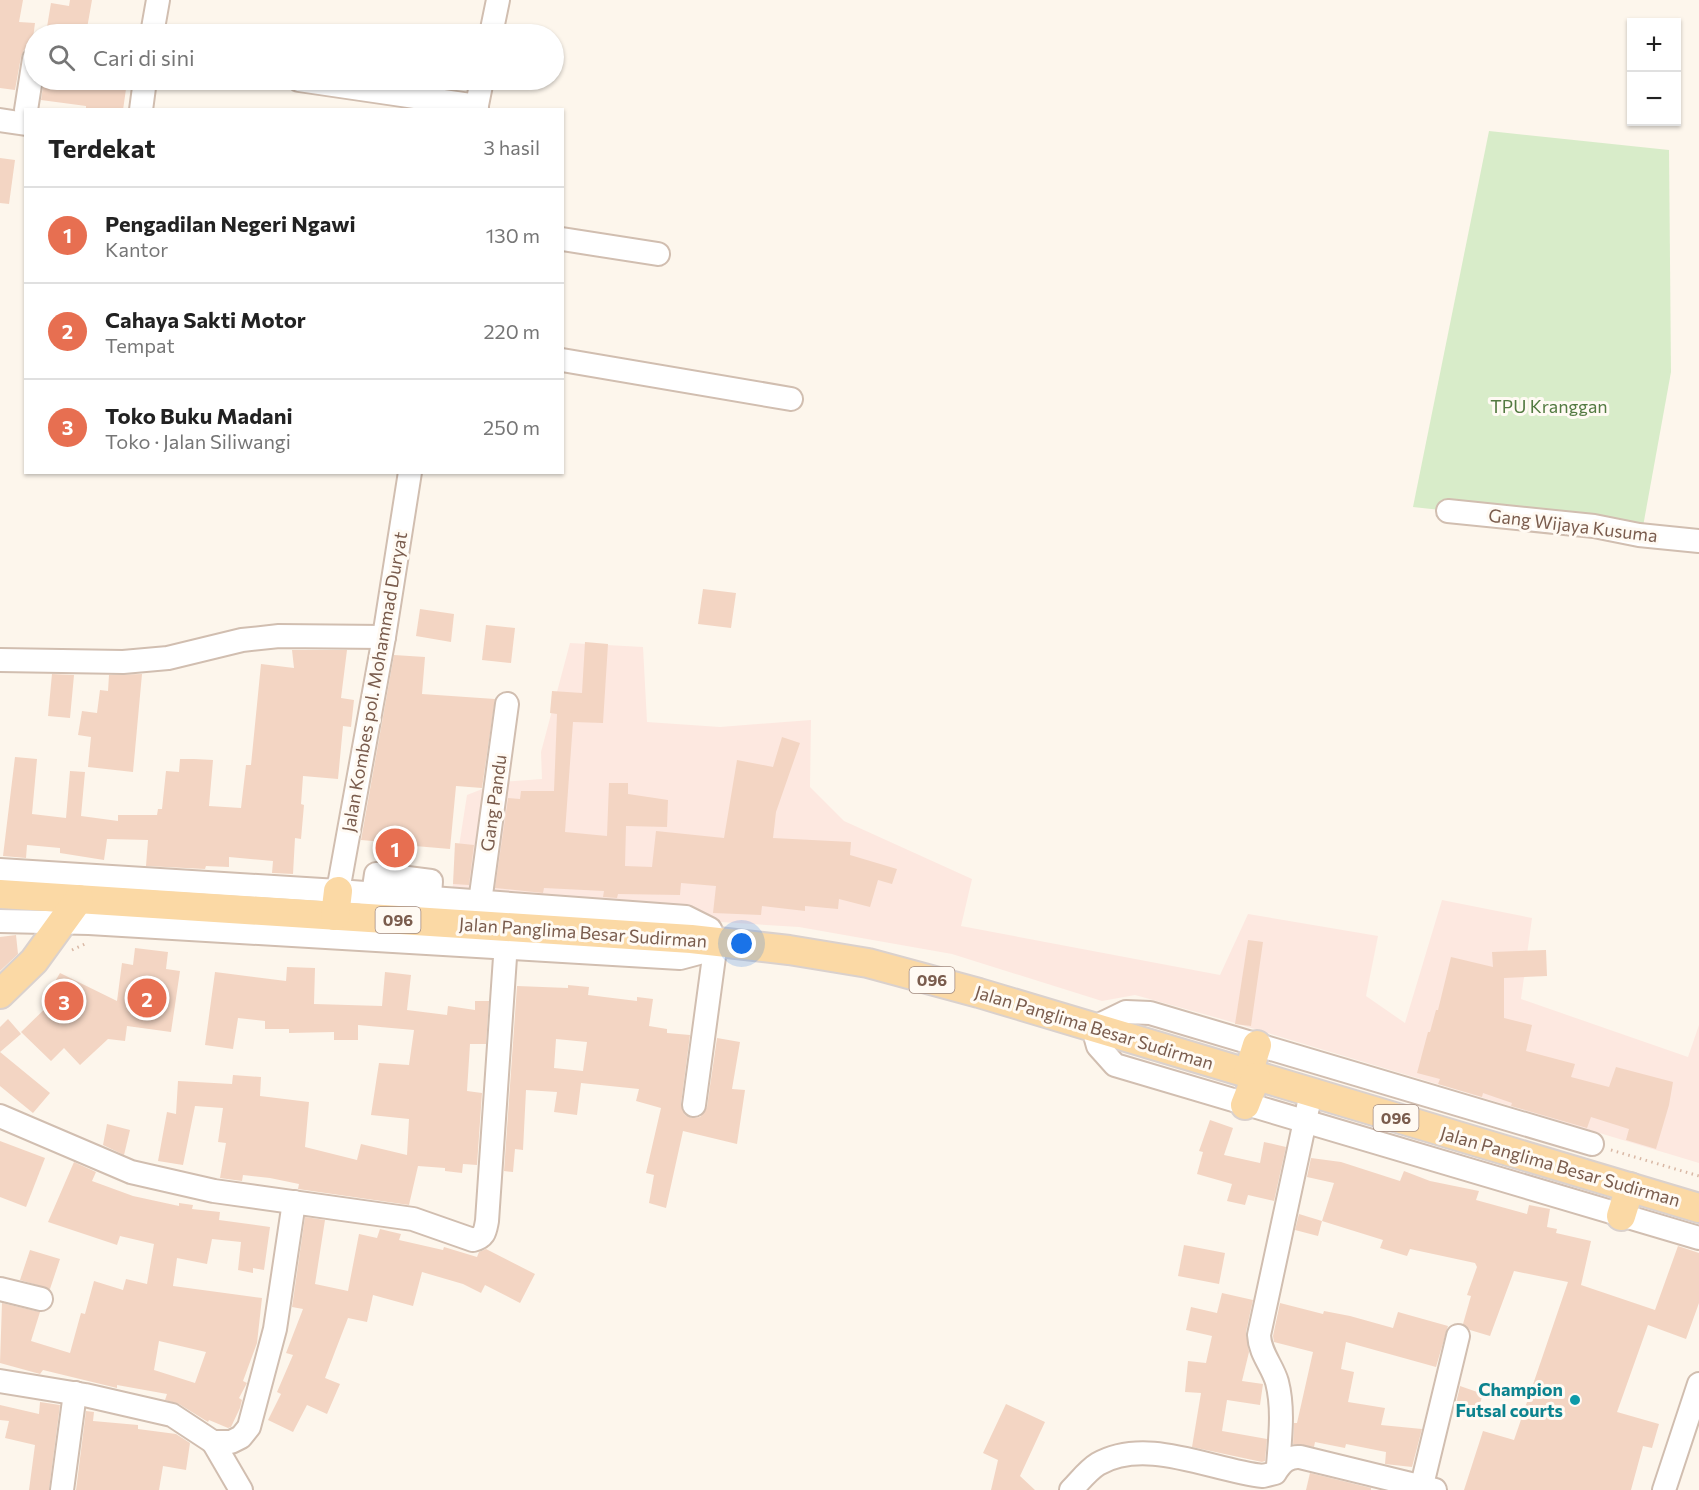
<!DOCTYPE html>
<html lang="id">
<meta charset="utf-8">
<style>
body{margin:0;font-family:Commissioner,sans-serif;background:#f2f2f2;color:#222}
.controls{position:absolute;right:18px;top:18px;display:grid;overflow:hidden;border-radius:0px;box-shadow:0 2px 4px #0004}
.controls button{width:54px;height:54px;display:grid;place-items:center;padding:0;border:0;border-bottom:2px solid #e0e0e0;background:#fff;color:#222;font:30px sans-serif}
.you{position:absolute;left:742px;top:944px;width:21px;height:21px;margin:-15px;border:4px solid #fff;border-radius:50%;background:#1a73e8;box-shadow:0 0 0 9px #1a73e833}
.badge{display:grid;place-items:center;width:39px;height:39px;border-radius:50%;background:#e76f51;color:#fff;font-size:20px;font-weight:700}
.pin{position:absolute;translate:-50% -50%;border:3px solid #fff;box-shadow:0 2px 6px #0006}
.list{margin:0;padding:0;list-style:none}
h2{display:flex;justify-content:space-between;align-items:center;height:78px;margin:0;padding:0 24px;font-size:26px}
h2 small{font-size:20px;font-weight:400;color:#767676}
.list li{display:grid;grid-template-columns:39px 1fr auto;gap:18px;align-items:center;box-sizing:border-box;height:96px;padding:0 24px;border-top:2px solid #e0e0e0}
.list b{display:block;font-size:22px;white-space:nowrap}
.list p{margin:0;font-size:20px;white-space:nowrap;color:#767676}
.list em{font-size:20px;font-style:normal;color:#767676}
.icon{flex:none;width:33px;height:33px;fill:none;stroke:currentColor;stroke-width:2;stroke-linecap:round;stroke-linejoin:round}
.map{position:relative;flex:none;width:1699px;height:1490px;overflow:hidden}
.search{position:absolute;background:#fff;box-shadow:0 2px 4px #0004;left:24px;top:24px;width:540px;height:66px;display:flex;align-items:center;gap:15px;box-sizing:border-box;padding:0 21px;border-radius:33px;color:#767676;font-size:22px}
.panel{position:absolute;background:#fff;box-shadow:0 2px 4px #0004;left:24px;top:108px;width:540px;height:366px;border-radius:0px}
.map>svg:first-child{display:block}
.commercial{fill:#fde8e0}
.green{fill:#d8ecc9}
.building{fill:#f3d5c3;fill-rule:evenodd}
.lines{fill:none;stroke-linecap:round;stroke-linejoin:round}
.minor-casing{stroke:#d1beb0;stroke-width:26}
.major-casing{stroke:#dad1cd;stroke-width:32}
.path{stroke:#d9b8a5;stroke-width:3;stroke-dasharray:1.5 4.5;stroke-linecap:butt}
.minor{stroke:#fff;stroke-width:22}
.major{stroke:#fbd9a5;stroke-width:28}
.culture-dot{fill:#0f9aa8;stroke:#fffaf3;stroke-width:2}
.labels{text-anchor:middle;stroke-width:6;stroke-linejoin:round;paint-order:stroke}
.shield{fill:#fffaf3;stroke:#a28b7f;stroke-width:1.5}
.shield-label{font-size:16px;font-weight:bold;fill:#7a5c4d}
.park-label{font-size:18px;fill:#537a41;stroke:#fffaf3}
.street-label{font-size:18px;fill:#7a5c4d;stroke:#fffaf3}
.culture-label{font-size:18px;font-weight:bold;fill:#0d838f;stroke:#fffaf3;text-anchor:end}
</style>
<div class="map">
<svg width="1699" height="1490" viewBox="0 0 1699 1490">
<rect width="100%" height="100%" fill="#fdf6ec"/>
<polygon class="commercial" points="570,643 643,647 647,722 720,727 811,720 810,787 844,821 972,879 961,926 1220,975 1248,914 1378,936 1366,996 1405,1023 1442,900 1532,918 1521,999 1688,1057 1699,1025 1699,1163 1218,1018 1135,995 1102,1001 952,954 799,927 720,922 696,910 452,891 467,795 500,782 542,779 541,752"/>
<polygon class="green" points="1489,131 1669,150 1671,372 1642,532 1413,507"/>
<g class="building">
<polygon points="0,0 23,0 19,22 35,23 32,46 24,50 21,57 15,90 0,88"/>
<polygon points="70,0 92,0 86,34 47,27 51,3 69,6"/>
<polygon points="44,80 127,82 123,110 86,110 86,106 41,100"/>
<polygon points="0,158 15,160 9,204 0,203"/>
<polygon points="703,589 736,593 731,628 698,624"/>
<polygon points="420,609 454,614 451,642 416,636"/>
<polygon points="486,625 515,628 511,663 482,660"/>
<polygon points="585,642 608,644 603,723 573,722 565,832 607,836 609,783 628,783 628,794 668,800 667,827 626,826 625,866 652,867 656,831 724,838 737,760 773,767 782,737 800,743 776,812 773,838 851,842 850,855 897,869 892,884 878,880 870,907 839,899 838,909 805,906 805,911 762,906 761,915 713,913 716,886 681,883 680,895 618,894 617,898 603,897 604,891 544,888 543,893 495,888 508,798 520,799 521,791 554,791 557,714 550,713 552,691 582,693"/>
<polygon points="292,650 347,650 341,698 354,700 351,727 343,726 338,779 303,776 301,804 304,805 301,839 295,838 293,874 272,873 273,861 229,857 229,867 206,866 205,869 146,866 148,840 107,839 104,860 60,853 60,848 27,845 26,858 3,856 15,757 37,759 32,814 66,818 70,771 85,772 81,816 118,821 118,815 157,815 158,809 162,809 166,771 179,772 180,759 194,759 213,760 209,806 241,808 246,765 251,765 261,664 294,668"/>
<polygon points="394,655 425,657 422,694 495,699 482,788 456,786 450,849 415,846 411,860 382,857 384,842 361,840"/>
<polygon points="52,674 74,675 70,718 48,716"/>
<polygon points="142,674 133,772 88,767 91,737 78,735 82,711 97,713 100,690 108,691 109,675"/>
<polygon points="455,843 474,845 469,885 453,884"/>
<polygon points="16,935 18,954 0,971 0,937"/>
<polygon points="1248,940 1263,942 1251,1026 1235,1024"/>
<polygon points="135,948 168,952 166,969 180,971 171,1032 127,1026 125,1041 108,1039 80,1065 64,1048 51,1061 21,1032 53,1001 47,995 60,973 117,1001 122,963 133,965"/>
<polygon points="1546,950 1547,976 1504,978 1504,1018 1532,1025 1526,1051 1575,1064 1571,1077 1609,1087 1616,1067 1673,1082 1669,1105 1656,1149 1626,1140 1629,1129 1591,1117 1587,1128 1511,1106 1512,1103 1483,1093 1482,1097 1438,1084 1440,1079 1417,1073 1428,1032 1430,1032 1436,1010 1438,1010 1451,957 1493,967 1492,952"/>
<polygon points="287,967 315,968 314,1004 382,1006 385,972 411,975 407,1010 447,1015 448,1006 475,1010 475,1001 489,1001 486,1044 470,1044 467,1091 482,1093 477,1165 463,1164 462,1173 445,1171 445,1168 418,1166 409,1205 298,1189 299,1184 270,1178 243,1175 242,1181 220,1178 226,1143 218,1142 223,1108 195,1106 183,1165 158,1161 167,1112 176,1114 178,1081 232,1084 233,1075 261,1077 260,1096 309,1102 305,1147 357,1160 361,1144 407,1155 409,1119 371,1115 379,1063 409,1065 414,1030 358,1025 358,1040 334,1040 334,1032 289,1033 289,1029 265,1029 265,1021 238,1018 233,1049 205,1045 215,972 286,981"/>
<path d="M568,985L589,987L588,995L637,1001V997L653,999L649,1026L667,1029V1033L690,1035L681,1104L685,1115L692,1118L700,1117L707,1107L717,1038L740,1042L732,1089L745,1090L737,1144L683,1131L666,1208L649,1203L654,1175L646,1173L661,1108L636,1101L639,1089L581,1083L577,1115L554,1112L557,1092L526,1090L523,1150L515,1149L513,1172L504,1171L517,986L568,988ZM556,1039L587,1042L583,1071L554,1068Z"/>
<polygon points="8,1019 21,1034 0,1052 50,1093 33,1113 0,1086 0,1027"/>
<polygon points="1210,1120 1233,1128 1224,1155 1260,1163 1264,1142 1286,1147 1274,1201 1248,1195 1245,1205 1227,1201 1232,1184 1197,1174 1203,1152 1199,1151"/>
<polygon points="107,1124 130,1130 124,1155 103,1145"/>
<polygon points="0,1141 45,1158 26,1207 0,1197"/>
<polygon points="1311,1158 1341,1162 1400,1181 1404,1171 1430,1181 1479,1191 1476,1200 1527,1214 1529,1205 1550,1209 1547,1227 1557,1229 1556,1233 1591,1241 1581,1285 1655,1310 1678,1246 1699,1253 1699,1303 1686,1339 1648,1325 1617,1412 1659,1424 1652,1448 1643,1446 1631,1490 1464,1490 1483,1431 1514,1440 1568,1282 1514,1271 1490,1336 1470,1330 1463,1324 1471,1296 1467,1295 1477,1267 1475,1263 1410,1249 1407,1256 1380,1248 1383,1240 1322,1221 1334,1183 1307,1177"/>
<path d="M74,1162L96,1172L92,1181L133,1196L179,1206V1203L193,1205L192,1209L220,1212L219,1220L270,1227L264,1270L253,1268V1273L238,1270L241,1242L212,1239L207,1264L177,1258L173,1286L262,1298L257,1343L243,1381L247,1383L239,1398L242,1400L240,1408L231,1427L228,1428L209,1420L208,1422L179,1404L165,1400L167,1394L117,1385V1388L43,1370L40,1374L0,1363L2,1303L40,1312L31,1341L70,1353L81,1313L85,1314L94,1281L123,1290L126,1279L147,1284L154,1244L120,1236L117,1245L48,1222ZM159,1341L206,1352L195,1383L154,1370Z"/>
<polygon points="1299,1214 1322,1221 1318,1236 1295,1230"/>
<polygon points="305,1217 325,1220 315,1284 348,1291 359,1234 377,1238 380,1229 401,1234 399,1240 443,1250 444,1247 477,1257 479,1252 486,1249 535,1274 520,1303 485,1285 481,1293 463,1284 422,1272 413,1306 373,1295 367,1322 348,1318 336,1349 325,1378 340,1384 327,1414 307,1405 293,1432 268,1420 281,1394 277,1392 293,1355 286,1353 303,1309 292,1307"/>
<polygon points="1184,1245 1225,1253 1219,1284 1178,1276"/>
<polygon points="30,1250 60,1259 50,1289 20,1280"/>
<polygon points="1222,1293 1253,1300 1246,1332 1249,1352 1242,1381 1263,1384 1260,1405 1227,1400 1222,1431 1267,1439 1265,1461 1262,1462 1192,1447 1201,1393 1185,1392 1188,1361 1206,1363 1212,1336 1186,1330 1191,1307 1217,1313"/>
<polygon points="1280,1303 1323,1314 1324,1311 1350,1316 1393,1328 1398,1312 1448,1326 1436,1367 1346,1342 1341,1369 1354,1372 1348,1402 1385,1408 1381,1425 1422,1429 1412,1467 1385,1464 1386,1452 1346,1444 1345,1448 1315,1442 1314,1447 1293,1444 1294,1423 1297,1423 1313,1352 1274,1342 1273,1336"/>
<polygon points="1460,1386 1483,1394 1475,1419 1454,1412"/>
<polygon points="40,1402 60,1405 49,1490 29,1490 35,1445 5,1438 9,1421 0,1420 0,1405 39,1414"/>
<polygon points="1006,1404 1045,1422 1020,1476 1035,1490 991,1490 998,1460 983,1453"/>
<polygon points="86,1411 94,1412 93,1421 138,1425 138,1429 176,1434 190,1443 186,1470 163,1466 159,1490 76,1490"/>
<polygon points="1310,1473 1371,1488 1371,1490 1306,1490"/>
</g>
<g class="lines">
<defs>
<g id="minor">
<polyline points="152,34 158,0"/>
<polyline points="491,34 498,0"/>
<polyline points="299,80 477,106"/>
<polyline points="26,110 34,59"/>
<polyline points="141,110 145,80"/>
<polyline points="476,110 482,80"/>
<polyline points="0,120 26,124"/>
<polyline points="562,239 658,254"/>
<polyline points="562,360 791,399"/>
<polyline points="1448,511 1594,526 1639,535 1699,541"/>
<polyline points="0,660 123,662 168,658 242,640 279,636 384,637"/>
<polyline points="0,870 338,891 686,917 710,929 716,942 694,1105"/>
<polyline points="338,891 384,637 410,472"/>
<polyline points="480,902 507,704"/>
<polyline points="371,908 376,874 431,881 429,912"/>
<polyline points="0,921 89,923 680,958 710,950 716,942"/>
<path d="M0,1116L131,1172L214,1191L413,1219L473,1240C485,1237 485,1231 487,1221L507,928"/>
<polyline points="1592,1144 1150,1013 1126,1012 1093,1028 1098,1046 1115,1065 1699,1238"/>
<polyline points="0,1289 41,1299"/>
<polyline points="0,1381 85,1395 172,1415 213,1442 231,1442 241,1437 249,1427 275,1329 294,1202"/>
<polyline points="213,1442 241,1490"/>
<path d="M1278,1466C1280,1439 1284,1409 1277,1382C1272,1365 1260,1354 1259,1335L1311,1093"/>
<polyline points="1422,1485 1458,1336"/>
<polyline points="62,1490 75,1393"/>
<path d="M1071,1490C1079,1482 1088,1470 1098,1464C1147,1436 1213,1471 1263,1476L1275,1473C1281,1463 1288,1456 1300,1457L1435,1490"/>
<polyline points="1664,1490 1699,1384"/>
</g>
<g id="major">
<polyline points="0,894 691,939 789,950 868,963 979,993 1699,1208"/>
<polyline points="335,916 338,891"/>
<polyline points="0,994 34,961 79,899"/>
<polyline points="1248,1074 1257,1045"/>
<polyline points="1245,1105 1256,1077"/>
<polyline points="1621,1216 1630,1187"/>
</g>
</defs>
<use href="#minor" class="minor-casing"/>
<use href="#major" class="major-casing"/>
<g class="path">
<polyline points="72,950 85,944"/>
<polyline points="1611,1150 1699,1176"/>
</g>
<use href="#minor" class="minor"/>
<use href="#major" class="major"/>
</g>
<circle class="culture-dot" cx="1575" cy="1400" r="6"/>
<g class="labels">
<g class="shield">
<rect x="375.5" y="907" width="45" height="26" rx="4.5"/>
<rect x="909.5" y="967" width="45" height="26" rx="4.5"/>
<rect x="1373.5" y="1105" width="45" height="26" rx="4.5"/>
</g>
<g class="shield-label">
<text x="398" y="926">096</text>
<text x="932" y="986">096</text>
<text x="1396" y="1124">096</text>
</g>
<g class="park-label">
<text x="1549" y="413">TPU Kranggan</text>
</g>
<g class="street-label">
<text transform="translate(1573 526) rotate(7)" y="6">Gang Wijaya Kusuma</text>
<text transform="translate(375 682) rotate(-80)" y="6">Jalan Kombes pol. Mohammad Duryat</text>
<text transform="translate(494 803) rotate(-82)" y="6">Gang Pandu</text>
<text transform="translate(583 933) rotate(4)" y="6">Jalan Panglima Besar Sudirman</text>
<text transform="translate(1094 1028) rotate(17)" y="6">Jalan Panglima Besar Sudirman</text>
<text transform="translate(1560 1167) rotate(16)" y="6">Jalan Panglima Besar Sudirman</text>
</g>
<g class="culture-label">
<text x="1563" y="1396">Champion<tspan x="1563" dy="21">Futsal courts</tspan></text>
</g>
</g>
</svg>
<div class="controls">
<button>+</button>
<button>−</button>
</div>
<div class="you"></div>
<div class="pin badge" style="left:395px;top:848px">1</div>
<div class="pin badge" style="left:147px;top:998px">2</div>
<div class="pin badge" style="left:64px;top:1001px">3</div>
<div class="search"><svg class="icon" aria-label="search" viewBox="0 0 24 24"><circle cx="10" cy="10" r="6"/><path d="M15 15l6 6"/></svg>Cari di sini</div>
<section class="panel">
<h2>Terdekat<small>3 hasil</small></h2>
<ul class="list">
<li><span class="badge">1</span><div><b>Pengadilan Negeri Ngawi</b><p>Kantor</p></div><em>130 m</em></li>
<li><span class="badge">2</span><div><b>Cahaya Sakti Motor</b><p>Tempat</p></div><em>220 m</em></li>
<li><span class="badge">3</span><div><b>Toko Buku Madani</b><p>Toko · Jalan Siliwangi</p></div><em>250 m</em></li>
</ul>
</section>
</div>
